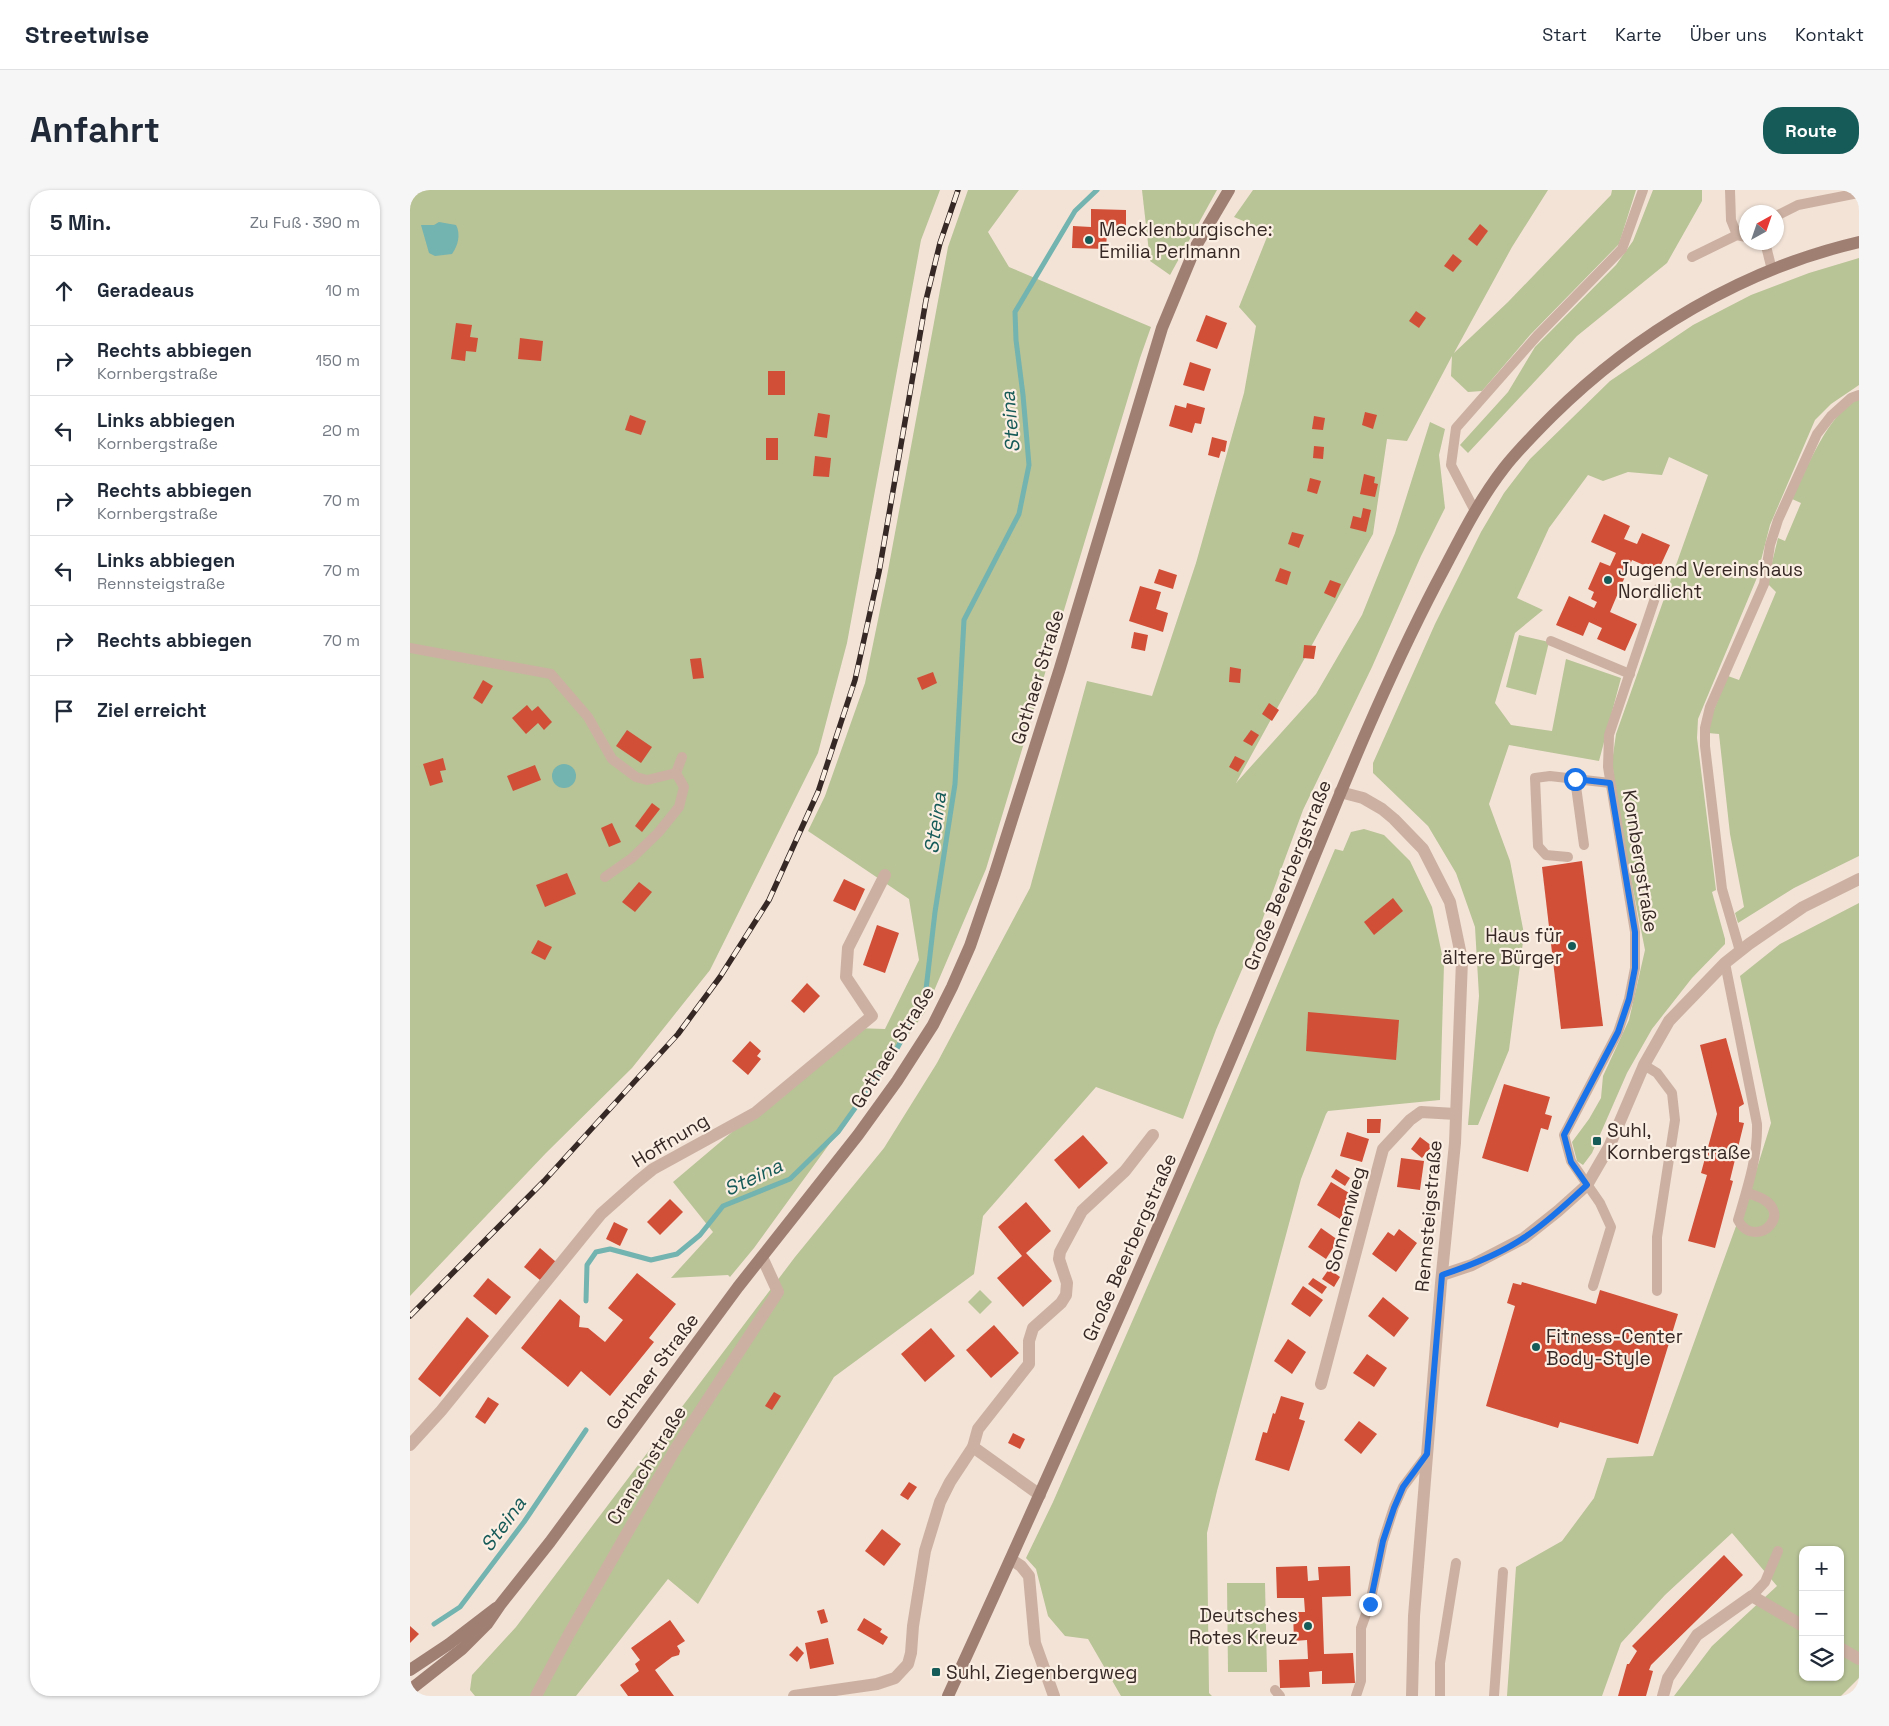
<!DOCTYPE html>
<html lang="de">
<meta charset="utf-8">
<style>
body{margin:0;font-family:"Space Grotesk",sans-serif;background:#f6f6f7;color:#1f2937}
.controls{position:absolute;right:15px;bottom:15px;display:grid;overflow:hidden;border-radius:10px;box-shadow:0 1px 4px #0004}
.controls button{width:45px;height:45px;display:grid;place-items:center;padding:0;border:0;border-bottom:1px solid #e0e1e3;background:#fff;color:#1f2937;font:25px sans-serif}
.compass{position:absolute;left:1329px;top:15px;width:45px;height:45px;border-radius:50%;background:#fff;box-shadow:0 1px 4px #0004;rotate:40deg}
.stop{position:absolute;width:15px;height:15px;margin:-11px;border:4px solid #1a73e8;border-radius:50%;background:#fff}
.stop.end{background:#1a73e8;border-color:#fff;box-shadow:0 1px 5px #0008}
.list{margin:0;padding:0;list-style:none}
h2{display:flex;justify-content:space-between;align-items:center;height:65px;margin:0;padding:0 20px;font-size:21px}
h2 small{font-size:16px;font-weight:400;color:#747a83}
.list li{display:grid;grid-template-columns:32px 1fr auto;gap:15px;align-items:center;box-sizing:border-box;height:70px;padding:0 20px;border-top:1px solid #e0e1e3}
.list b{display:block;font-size:19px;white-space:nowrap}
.list p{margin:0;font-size:16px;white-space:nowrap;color:#747a83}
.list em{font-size:16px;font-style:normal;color:#747a83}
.icon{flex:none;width:28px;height:28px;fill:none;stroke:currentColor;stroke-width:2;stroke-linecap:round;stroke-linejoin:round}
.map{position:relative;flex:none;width:1449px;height:1506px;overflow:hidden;border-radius:20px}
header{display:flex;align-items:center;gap:30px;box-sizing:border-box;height:70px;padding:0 25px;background:#fff;border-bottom:1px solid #e0e1e3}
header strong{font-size:24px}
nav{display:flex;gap:28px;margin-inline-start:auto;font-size:18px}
.intro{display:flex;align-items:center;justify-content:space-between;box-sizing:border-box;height:120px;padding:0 30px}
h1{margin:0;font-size:35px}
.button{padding:12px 22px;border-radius:20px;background:#175b59;color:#fff;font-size:18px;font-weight:700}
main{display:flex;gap:30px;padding:0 30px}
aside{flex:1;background:#fff;border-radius:20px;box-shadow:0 1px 4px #0004}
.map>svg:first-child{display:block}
.green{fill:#b8c396;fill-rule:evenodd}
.water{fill:#73b3b0}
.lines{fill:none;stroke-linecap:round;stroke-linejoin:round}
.stream{stroke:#73b3b0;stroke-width:5}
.building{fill:#d14e37}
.lane{stroke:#ccb1a2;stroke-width:10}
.street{stroke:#ccb1a2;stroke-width:12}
.secondary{stroke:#a07f73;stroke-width:12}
.rail-casing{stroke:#362925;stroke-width:5.5}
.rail{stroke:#fbeee3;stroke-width:4;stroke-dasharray:11;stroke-linecap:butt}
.route{stroke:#1a73e8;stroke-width:6}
.poi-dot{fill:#175b59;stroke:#fbeee3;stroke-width:2}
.labels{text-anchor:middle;stroke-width:4.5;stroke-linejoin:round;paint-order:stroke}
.poi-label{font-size:19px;fill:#362925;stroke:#fbeee3;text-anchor:start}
.street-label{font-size:19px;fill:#362925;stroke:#fbeee3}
.water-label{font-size:20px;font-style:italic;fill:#175b59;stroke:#fbeee3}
</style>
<header>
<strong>Streetwise</strong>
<nav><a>Start</a><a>Karte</a><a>Über uns</a><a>Kontakt</a></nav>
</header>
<div class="intro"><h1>Anfahrt</h1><a class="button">Route</a></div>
<main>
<aside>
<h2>5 Min.<small>Zu Fuß · 390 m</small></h2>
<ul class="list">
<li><svg class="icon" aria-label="ahead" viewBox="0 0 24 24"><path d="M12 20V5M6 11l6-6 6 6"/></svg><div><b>Geradeaus</b></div><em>10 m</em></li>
<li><svg class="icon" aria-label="right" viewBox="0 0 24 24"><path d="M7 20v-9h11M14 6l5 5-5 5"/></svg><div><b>Rechts abbiegen</b><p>Kornbergstraße</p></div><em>150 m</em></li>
<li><svg class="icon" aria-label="left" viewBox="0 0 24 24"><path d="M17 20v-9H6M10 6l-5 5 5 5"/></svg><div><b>Links abbiegen</b><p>Kornbergstraße</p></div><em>20 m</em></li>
<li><svg class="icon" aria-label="right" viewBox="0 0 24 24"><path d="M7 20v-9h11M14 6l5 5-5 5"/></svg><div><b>Rechts abbiegen</b><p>Kornbergstraße</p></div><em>70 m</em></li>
<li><svg class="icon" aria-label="left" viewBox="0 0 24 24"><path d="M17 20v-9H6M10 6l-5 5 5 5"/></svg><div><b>Links abbiegen</b><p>Rennsteigstraße</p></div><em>70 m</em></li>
<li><svg class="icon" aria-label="right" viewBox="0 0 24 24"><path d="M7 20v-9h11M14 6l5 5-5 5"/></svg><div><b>Rechts abbiegen</b></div><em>70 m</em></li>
<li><svg class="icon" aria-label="arrive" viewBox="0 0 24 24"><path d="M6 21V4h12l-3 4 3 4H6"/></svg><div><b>Ziel erreicht</b></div></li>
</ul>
</aside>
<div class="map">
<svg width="1449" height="1506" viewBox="0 0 1449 1506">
<rect width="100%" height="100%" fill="#f3e3d7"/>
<g class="green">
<polygon points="0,0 530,0 511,50 437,453 408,563 300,780 222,878 136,963 0,1106"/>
<polygon points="558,0 609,0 578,42 599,77 741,137 730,168 576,679 515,822 344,1058 320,1087 318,1085 261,1088 303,1042 263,992 445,838 475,839 509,770 499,709 398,641 415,606 455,493 477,386 538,57"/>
<polygon points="732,0 807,0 760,85 740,71"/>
<polygon points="843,0 1138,0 1102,57 1044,163 1098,112 1201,5 1202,0 1226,0 1209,54 1120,145 1072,201 1058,202 1041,186 1042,166 997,251 977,249 963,344 826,593 906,504 952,425 985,343 1020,232 1035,239 1029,265 1035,318 1011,366 962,477 893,620 846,747 806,840 773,929 686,897 573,1026 564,1084 424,1187 288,1414 258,1389 166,1506 65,1506 60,1500 62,1485 106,1437 385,1067 474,958 527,873 620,698 677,491 742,506 786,373 834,203 846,136 829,117 859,42 824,27"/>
<polygon points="1243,0 1292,0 1292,11 1257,73 1167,146 1058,263 1050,255 1098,202 1125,157 1206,75 1223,51"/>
<polygon points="1449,68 1449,195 1421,214 1405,230 1360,335 1346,390 1288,529 1287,548 1306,700 1302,702 1315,749 1315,754 1282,788 1242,839 1217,883 1182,963 1173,975 1167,971 1162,952 1179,929 1191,908 1193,886 1219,830 1235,760 1210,633 1202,572 1206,544 1298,285 1259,267 1252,285 1218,282 1193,291 1178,285 1139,338 1107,408 1133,420 1105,443 1085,513 1101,535 1142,541 1156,469 1211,488 1189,571 1099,555 1079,614 1100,671 1114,744 1099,860 1068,935 1058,935 1069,806 1065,737 1046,683 1018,636 963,583 963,573 1025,434 1071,342 1094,303 1120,269 1200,191 1283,135 1341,105 1399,83"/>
<path d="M1449,209V666L1384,698L1328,733L1325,723L1334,717L1320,644L1309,544L1298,543L1300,529L1318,486L1329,490L1366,402L1357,393L1368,348L1375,351L1391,313L1382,309C1396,280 1419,221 1449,209Z"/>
<polygon points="1109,445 1139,452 1126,505 1096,497"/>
<polygon points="954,639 974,645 1000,671 1022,717 1034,774 1030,910 918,921 916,924 891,989 807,1301 797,1343 799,1503 802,1506 711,1506 678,1449 655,1446 638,1426 626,1379 616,1368 643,1312 799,956 925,659 933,661 941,642"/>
<path d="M1449,713V1488L1431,1506H1264L1302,1456L1367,1396L1322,1343L1255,1405L1211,1453L1192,1506H1097L1106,1377L1152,1351L1184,1308L1197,1268L1243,1266L1347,978L1361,933L1330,786L1370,754ZM1393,1360H1430V1487H1393Z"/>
<polygon points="570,1100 582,1112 570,1124 558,1112"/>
<polygon points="817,1393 855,1393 857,1482 818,1482"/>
</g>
<g class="water">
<path d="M29,32L46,35C51,44 48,56 42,64L25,66L19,63L11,35H24Z"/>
<circle cx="154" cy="586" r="12"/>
</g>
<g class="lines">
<g class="stream">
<polyline points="176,1111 177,1075 186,1062 200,1059 241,1070 267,1064 290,1045 313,1016 380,989 428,942 485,862 515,808 525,722 545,594 554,430 609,324 619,275 613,205 606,150 605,122 665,21 687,0"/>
<polyline points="24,1434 50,1417 114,1332 176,1240"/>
</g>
</g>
<g class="building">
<polygon points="681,19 716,20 716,42 697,42 696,59 662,58 663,36 681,37"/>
<polygon points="1070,34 1078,41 1067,56 1058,49"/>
<polygon points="1043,64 1052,71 1043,82 1034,76"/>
<polygon points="1006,121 1016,128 1009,138 999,131"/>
<polygon points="796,125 817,133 807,159 786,151"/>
<polygon points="46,133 62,135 60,147 68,148 66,162 56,161 55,171 41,169"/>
<polygon points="110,148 133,151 131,171 108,169"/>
<polygon points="780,172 801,179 794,201 773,195"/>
<rect x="358" y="181" width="17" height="24"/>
<polygon points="777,213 795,218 791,234 785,233 782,243 759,236 765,215 776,218"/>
<polygon points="955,222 967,225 963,239 952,235"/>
<polygon points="408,223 420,225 417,248 404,246"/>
<polygon points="220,225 236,231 231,245 215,240"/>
<polygon points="904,226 915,228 913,240 902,239"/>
<polygon points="802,247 817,251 815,262 811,261 809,268 798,265"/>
<rect x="356" y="248" width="12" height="22"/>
<polygon points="904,256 914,257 913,269 903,268"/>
<polygon points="405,266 421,268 419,287 403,286"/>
<polygon points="954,284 965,287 964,293 968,294 965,307 950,304"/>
<polygon points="900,288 911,291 907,304 897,301"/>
<polygon points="953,318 961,320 956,342 940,338 943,326 951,328"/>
<polygon points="1194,324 1220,336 1214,349 1227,354 1232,343 1260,355 1248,381 1222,370 1200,422 1227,434 1215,461 1187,449 1192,438 1179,432 1173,446 1146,435 1159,406 1184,418 1187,412 1181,409 1184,402 1178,399 1190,372 1200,376 1206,363 1181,352"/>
<polygon points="882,342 894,345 889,358 878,354"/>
<polygon points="870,378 881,382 877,395 865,391"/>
<polygon points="749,379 767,385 763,399 744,393"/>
<polygon points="920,390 931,394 925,408 914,403"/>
<polygon points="730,396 751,402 746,419 758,423 753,442 719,431"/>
<polygon points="724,442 738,445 735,461 721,458"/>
<polygon points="894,455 906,456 904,469 893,468"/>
<polygon points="291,468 294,488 283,489 280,469"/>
<polygon points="820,477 831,479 830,493 819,492"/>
<polygon points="523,482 527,493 512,500 507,488"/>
<polygon points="73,490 83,496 72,514 63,508"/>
<polygon points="859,513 869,520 862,531 852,524"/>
<polygon points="117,515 122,521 128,516 142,532 134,540 128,533 116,544 102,528"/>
<polygon points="217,540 242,557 231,573 206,556"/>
<polygon points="841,540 849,545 842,556 833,551"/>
<polygon points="825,566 835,571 828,582 819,577"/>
<polygon points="33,568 36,580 30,581 33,592 20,596 13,574"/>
<polygon points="125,575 131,590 103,601 97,586"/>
<polygon points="242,613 250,619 232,642 225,636"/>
<polygon points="202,633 211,652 199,657 191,638"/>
<polygon points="1172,671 1193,836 1151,839 1132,677"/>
<polygon points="157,683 166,704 135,717 126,695"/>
<polygon points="434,689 455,699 445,721 423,711"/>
<polygon points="229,692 242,702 225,722 212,712"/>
<polygon points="983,708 993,721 964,745 954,732"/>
<polygon points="467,735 489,743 475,783 453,775"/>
<polygon points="128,750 142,757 135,770 121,763"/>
<polygon points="397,793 410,806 394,823 381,811"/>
<polygon points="898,822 989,830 986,870 896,861"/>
<polygon points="1316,848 1334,914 1329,917 1329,932 1334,933 1320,990 1323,991 1305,1058 1278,1051 1297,985 1291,983 1307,924 1290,855"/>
<polygon points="340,851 351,861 347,866 351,869 338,885 322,871"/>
<polygon points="1094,894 1140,907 1135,924 1142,926 1138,940 1131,938 1118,982 1072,968"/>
<polygon points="957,929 971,929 970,943 957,943"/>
<polygon points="937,942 959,949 952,972 930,966"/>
<polygon points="673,945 698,973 669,999 644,970"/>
<polygon points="1010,947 1022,956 1012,968 1001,959"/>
<polygon points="991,968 1014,971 1010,1000 987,997"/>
<polygon points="926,979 940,988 935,996 921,987"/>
<polygon points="921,992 944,1006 930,1029 907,1015"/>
<polygon points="260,1009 273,1022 250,1045 237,1032"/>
<polygon points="616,1012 641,1041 616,1063 642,1091 613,1117 587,1088 612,1066 588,1037"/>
<polygon points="204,1032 218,1039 210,1056 196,1049"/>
<polygon points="911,1038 928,1050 916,1069 898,1057"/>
<polygon points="989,1039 1007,1053 986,1082 962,1064 978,1042 984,1046"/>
<polygon points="130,1058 146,1072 130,1090 114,1077"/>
<polygon points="919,1079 930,1087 924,1097 912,1089"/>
<polygon points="227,1083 266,1114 239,1148 244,1152 200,1206 171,1181 158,1197 111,1158 150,1109 170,1126 169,1137 178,1138 195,1152 213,1130 198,1118"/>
<polygon points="78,1088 101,1107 86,1125 63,1106"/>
<polygon points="903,1088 917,1097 912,1104 898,1094"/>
<polygon points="1112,1092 1186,1114 1190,1100 1268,1124 1228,1254 1150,1232 1148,1238 1076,1216 1105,1116 1097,1113 1103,1093 1111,1095"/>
<polygon points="893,1096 913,1110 900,1127 881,1114"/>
<polygon points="973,1107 999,1128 984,1147 958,1126"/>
<polygon points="57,1127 79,1146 30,1207 8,1189"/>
<polygon points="584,1135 609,1163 581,1188 556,1160"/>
<polygon points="521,1138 545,1166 515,1192 491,1164"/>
<polygon points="878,1149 896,1162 882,1184 864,1171"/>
<polygon points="957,1164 977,1178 964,1197 943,1183"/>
<polygon points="364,1202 371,1206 362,1220 355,1216"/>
<polygon points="871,1206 894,1213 889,1229 895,1231 879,1281 845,1270 853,1242 857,1243 863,1223 865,1224"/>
<polygon points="78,1207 89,1214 75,1234 65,1227"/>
<polygon points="949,1231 967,1244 951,1264 934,1250"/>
<polygon points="603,1243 615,1249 610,1259 598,1253"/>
<polygon points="499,1292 507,1297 498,1310 490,1305"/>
<polygon points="472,1339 491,1354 474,1376 455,1361"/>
<polygon points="1314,1365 1333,1385 1241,1475 1239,1480 1243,1481 1236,1506 1208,1506 1217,1474 1219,1474 1227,1461 1222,1456"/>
<polygon points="897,1376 898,1391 909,1390 908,1377 940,1376 941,1406 912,1407 914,1464 943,1463 945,1493 912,1494 912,1481 899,1482 900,1497 870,1498 869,1470 898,1469 897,1450 884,1451 883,1422 895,1422 894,1408 867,1408 866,1377"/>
<polygon points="414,1419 418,1432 411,1434 407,1421"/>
<polygon points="454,1428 472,1439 470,1442 478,1447 473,1455 447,1440"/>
<polygon points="260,1430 275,1451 267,1456 270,1461 269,1465 262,1467 245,1480 264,1506 218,1506 210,1495 229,1481 225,1474 230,1470 221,1458"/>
<polygon points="0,1436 9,1444 0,1453"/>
<polygon points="418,1448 424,1474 400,1479 395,1453"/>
<polygon points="387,1456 394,1463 387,1472 379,1465"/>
</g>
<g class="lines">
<g class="lane">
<polyline points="1320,0 1321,30 1327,45"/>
<polyline points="1366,26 1388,15 1449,3"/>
<polyline points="1356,52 1356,56 1362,80"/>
<polyline points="1282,67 1327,45 1336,47"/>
<polyline points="1065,321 1041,275 1046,238 1127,146 1212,59 1233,0"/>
<polyline points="1141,451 1220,484"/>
<polyline points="0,458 141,484 178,527 202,569 226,587 237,590 266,583 272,567"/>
<polyline points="1165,589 1174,655"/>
<polyline points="1158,667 1136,665 1128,656 1125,588 1140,586 1200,593"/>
<polyline points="195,687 222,668 248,643 269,617 274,597 266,583"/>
<polyline points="1330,761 1312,699 1295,556 1295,538 1300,517 1354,394 1360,355 1368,330 1407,244 1421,226 1441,208 1449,205"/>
<path d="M1315,773L1347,934C1348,967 1337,999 1328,1030C1346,1064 1395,1016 1336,1003"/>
<polyline points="1234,875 1247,883 1262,903 1265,930 1247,1047 1247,1101"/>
<polyline points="1183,1096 1201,1037 1190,1013 1161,971 1154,945 1208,842 1219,809 1225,778 1225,742 1198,577 1199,545 1248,399"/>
<polyline points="1342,1406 1355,1392 1368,1361"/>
<polyline points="865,1500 870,1506"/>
<polyline points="946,1506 951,1491 951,1438 960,1413 973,1351 984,1317 993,1297 1017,1265"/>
<polyline points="1030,1506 1030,1473 1046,1373"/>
<polyline points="1084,1506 1093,1382"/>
</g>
<g class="street">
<polyline points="930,602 953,608 972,619 984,629 1013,659 1040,712 1052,770 1045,953 1031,1093 1004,1426 1002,1506"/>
<polyline points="1032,1085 1062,1075 1114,1048 1148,1021 1177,995 1199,957 1234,875 1259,831 1315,773 1339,754 1393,717 1449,689"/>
<polyline points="911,1194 973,959 1000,930 1011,922 1046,924"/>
<polyline points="0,1255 31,1221 191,1024 227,992 243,979 345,923 462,826 436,787 438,758 475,685"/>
<polyline points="563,1257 630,1305"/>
<polyline points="602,1370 611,1376 619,1386 625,1453 644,1506"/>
<polyline points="1430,1458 1449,1469"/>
<polyline points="126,1506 159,1444 266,1258 368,1102 352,1067"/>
<polyline points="384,1506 467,1494 485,1488 498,1474 501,1463 503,1436 515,1361 530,1312 540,1292 563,1257 568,1239 619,1174 619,1151 623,1138 651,1113 656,1105 657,1093 649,1069 650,1062 672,1021 715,981 743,945"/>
<polyline points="1253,1506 1258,1488 1287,1445 1342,1406 1393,1436"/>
</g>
<g class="secondary">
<polyline points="0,1480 39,1454 86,1418"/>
<polyline points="0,1500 52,1459 77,1434 90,1415 140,1352 328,1097 448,945 487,891 523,835 542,797 560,756 585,683 650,478 752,138 786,56 819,0"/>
<path d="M538,1506C598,1376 656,1246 714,1115C762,1006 810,897 855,787C910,655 960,521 1026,394C1047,355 1066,314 1094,278C1108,260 1125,243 1142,226C1226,143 1333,79 1449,52"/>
</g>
<defs>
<polyline id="rail" points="0,1126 134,991 268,844 310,787 359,710 408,602 445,490 469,382 516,110 530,53 548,0"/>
</defs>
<use href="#rail" class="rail-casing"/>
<use href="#rail" class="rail"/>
</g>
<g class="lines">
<path class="route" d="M960,1414L973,1351L984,1318L993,1297L1017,1264L1032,1085C1059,1076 1092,1063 1115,1047C1138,1032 1157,1013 1177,995L1161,972L1154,945L1208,842L1219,809L1225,778V742L1200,593L1165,589"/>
</g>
<g class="poi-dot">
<circle cx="679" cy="50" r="5"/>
<circle cx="1198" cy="390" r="5"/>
<circle cx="1162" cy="756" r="5"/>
<rect x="1182" y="946" width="10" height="10" rx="2.5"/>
<circle cx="1126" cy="1157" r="5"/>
<circle cx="898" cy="1436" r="5"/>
<rect x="521" y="1477" width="10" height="10" rx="2.5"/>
</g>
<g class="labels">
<g class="poi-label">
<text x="689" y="46">Mecklenburgische:<tspan x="689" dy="22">Emilia Perlmann</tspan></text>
<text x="1208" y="386">Jugend Vereinshaus<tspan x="1208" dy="22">Nordlicht</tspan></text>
<text x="1152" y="752" text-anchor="end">Haus für<tspan x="1152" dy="22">ältere Bürger</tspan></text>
<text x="1197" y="947">Suhl,<tspan x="1197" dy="22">Kornbergstraße</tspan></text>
<text x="1136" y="1153">Fitness-Center<tspan x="1136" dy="22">Body-Style</tspan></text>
<text x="888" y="1432" text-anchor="end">Deutsches<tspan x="888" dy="22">Rotes Kreuz</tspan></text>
<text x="536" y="1489">Suhl, Ziegenbergweg</text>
</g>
<g class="street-label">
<text transform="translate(627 487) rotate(-73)" y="7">Gothaer Straße</text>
<text transform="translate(1231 671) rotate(81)" y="7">Kornbergstraße</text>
<text transform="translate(877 685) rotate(-68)" y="7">Große Beerbergstraße</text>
<text transform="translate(482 857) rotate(-58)" y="7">Gothaer Straße</text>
<text transform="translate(260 950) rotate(-31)" y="7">Hoffnung</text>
<text transform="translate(1018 1026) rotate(-85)" y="7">Rennsteigstraße</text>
<text transform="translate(935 1029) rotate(-75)" y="7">Sonnenweg</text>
<text transform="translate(719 1057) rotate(-66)" y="7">Große Beerbergstraße</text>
<text transform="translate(242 1181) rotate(-53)" y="7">Gothaer Straße</text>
<text transform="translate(236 1275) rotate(-59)" y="7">Cranachstraße</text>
</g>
<g class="water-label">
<text transform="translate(600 232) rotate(-95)" y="7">Steina</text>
<text transform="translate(525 633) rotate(-82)" y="7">Steina</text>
<text transform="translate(343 987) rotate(-25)" y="7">Steina</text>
<text transform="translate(93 1334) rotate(-54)" y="7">Steina</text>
</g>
</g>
</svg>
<div class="controls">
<button>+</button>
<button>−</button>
<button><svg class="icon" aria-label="layers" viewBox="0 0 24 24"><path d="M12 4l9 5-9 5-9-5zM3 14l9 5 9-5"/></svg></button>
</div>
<svg class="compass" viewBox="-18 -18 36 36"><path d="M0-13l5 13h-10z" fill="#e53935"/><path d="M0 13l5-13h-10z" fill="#747a83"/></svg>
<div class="stop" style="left:1165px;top:589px"></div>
<div class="stop end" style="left:960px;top:1414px"></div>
</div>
</main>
